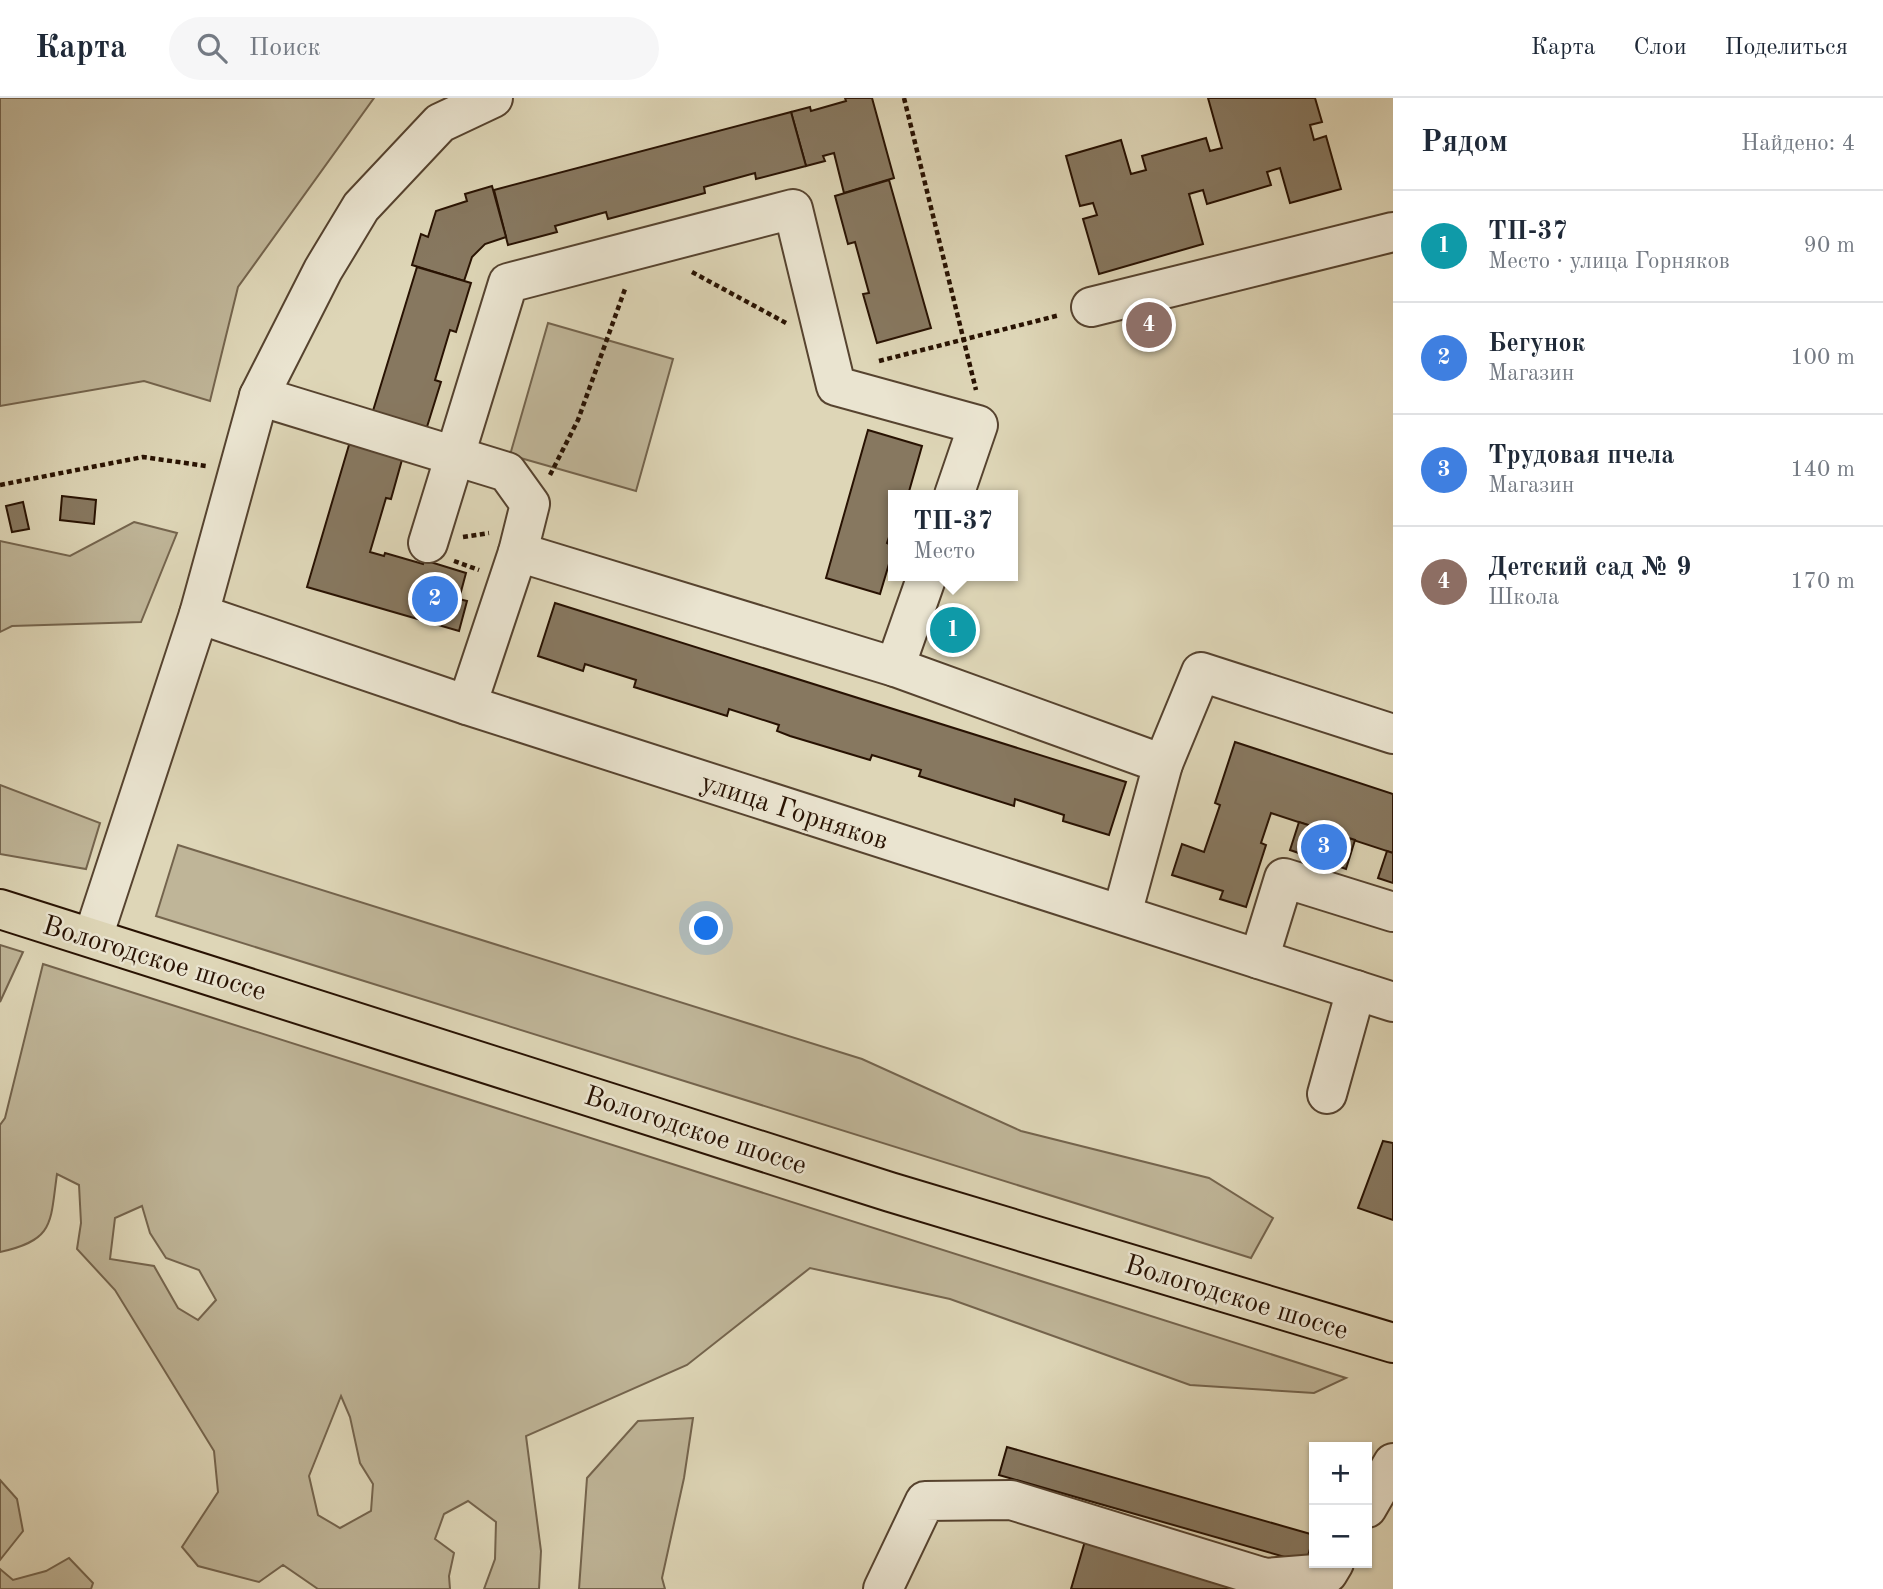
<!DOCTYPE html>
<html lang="ru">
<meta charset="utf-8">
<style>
body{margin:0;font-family:"Old Standard TT",serif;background:#f6f6f7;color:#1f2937}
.controls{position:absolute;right:21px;bottom:21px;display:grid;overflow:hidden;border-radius:0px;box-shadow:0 2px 5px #0004}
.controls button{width:63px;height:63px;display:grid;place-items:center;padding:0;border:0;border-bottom:2px solid #e0e1e3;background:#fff;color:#1f2937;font:35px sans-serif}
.you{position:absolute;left:707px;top:831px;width:24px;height:24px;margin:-18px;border:5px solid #fff;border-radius:50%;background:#1a73e8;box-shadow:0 0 0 10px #1a73e833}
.badge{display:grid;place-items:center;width:46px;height:46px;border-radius:50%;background:#0b8043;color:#fff;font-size:23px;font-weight:700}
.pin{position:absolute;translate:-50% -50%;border:4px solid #fff;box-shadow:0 2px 7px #0006}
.popup{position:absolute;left:888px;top:392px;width:130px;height:91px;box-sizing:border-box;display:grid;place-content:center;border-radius:0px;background:#fff;filter:drop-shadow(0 2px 5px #0005);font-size:23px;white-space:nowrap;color:#747a83}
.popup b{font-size:26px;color:#1f2937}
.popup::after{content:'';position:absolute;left:50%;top:100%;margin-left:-14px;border:14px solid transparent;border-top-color:#fff}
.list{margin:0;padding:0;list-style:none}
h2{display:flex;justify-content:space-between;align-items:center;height:91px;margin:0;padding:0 28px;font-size:30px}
h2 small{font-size:23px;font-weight:400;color:#747a83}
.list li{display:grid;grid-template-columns:46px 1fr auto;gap:21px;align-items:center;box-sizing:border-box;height:112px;padding:0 28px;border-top:2px solid #e0e1e3}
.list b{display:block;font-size:26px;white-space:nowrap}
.list p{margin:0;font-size:23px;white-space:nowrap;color:#747a83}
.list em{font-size:23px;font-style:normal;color:#747a83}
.icon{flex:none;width:38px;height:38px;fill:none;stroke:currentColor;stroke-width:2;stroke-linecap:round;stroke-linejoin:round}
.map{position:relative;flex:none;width:1393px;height:1491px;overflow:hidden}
header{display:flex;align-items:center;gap:42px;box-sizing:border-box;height:98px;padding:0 35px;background:#fff;border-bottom:2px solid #e0e1e3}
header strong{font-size:33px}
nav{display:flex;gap:38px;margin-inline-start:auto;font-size:24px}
.search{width:490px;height:63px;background:#f6f6f7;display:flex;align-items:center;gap:18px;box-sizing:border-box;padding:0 24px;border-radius:38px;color:#747a83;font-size:26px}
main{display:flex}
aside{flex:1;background:#fff}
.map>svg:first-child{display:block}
.green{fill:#bfb598;stroke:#74644d;stroke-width:2;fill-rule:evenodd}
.building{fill:#877860;stroke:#281202;stroke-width:2}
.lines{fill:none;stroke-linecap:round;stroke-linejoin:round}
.minor-casing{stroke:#56432f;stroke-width:42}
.major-casing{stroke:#281202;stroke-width:42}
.path{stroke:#281202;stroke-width:4.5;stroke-dasharray:5 3.5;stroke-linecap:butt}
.minor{stroke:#eae4d0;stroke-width:38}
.major{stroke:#ded6b7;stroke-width:38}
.labels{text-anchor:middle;stroke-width:5;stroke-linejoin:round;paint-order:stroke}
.street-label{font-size:28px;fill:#281202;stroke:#eae4d0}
</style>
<header>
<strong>Карта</strong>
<div class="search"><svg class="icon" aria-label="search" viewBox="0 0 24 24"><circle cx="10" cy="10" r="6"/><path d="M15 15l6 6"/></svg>Поиск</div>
<nav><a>Карта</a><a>Слои</a><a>Поделиться</a></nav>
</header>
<main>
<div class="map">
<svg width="1393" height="1491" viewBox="0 0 1393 1491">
<rect width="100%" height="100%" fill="#ded6b7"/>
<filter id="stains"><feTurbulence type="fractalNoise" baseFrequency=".00286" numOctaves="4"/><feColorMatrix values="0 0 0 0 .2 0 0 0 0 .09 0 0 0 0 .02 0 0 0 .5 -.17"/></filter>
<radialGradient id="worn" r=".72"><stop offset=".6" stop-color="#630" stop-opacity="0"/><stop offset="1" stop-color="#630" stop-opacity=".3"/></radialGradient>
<g class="green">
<polygon points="0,0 374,0 238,189 210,303 144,283 0,308"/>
<polygon points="548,225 673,261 636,393 510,357"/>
<polygon points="134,424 177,435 141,524 12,528 0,534 0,443 70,458"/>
<polygon points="0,687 100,725 86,771 0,756"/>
<polygon points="178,747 862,961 1021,1033 1209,1080 1273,1120 1251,1160 156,818"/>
<polygon points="0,847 23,854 0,904"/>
<path d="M43,866L1346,1280L1314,1295L1190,1287L950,1201L810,1170L687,1267L526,1338L541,1453L539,1491H484L495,1461L496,1424L468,1403L444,1416L435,1441L454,1455L449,1478L450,1491H318L283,1467L259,1484L198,1468L182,1449L218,1394L214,1353L115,1192L77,1151L81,1125L79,1087L57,1076C50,1125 55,1142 0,1154V1027L5,1020ZM142,1108L150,1135L166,1160L199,1172L216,1202L198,1222L178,1210L154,1168L110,1161L115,1120ZM341,1298L350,1319L360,1365L373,1386L371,1413L340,1430L318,1417L309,1378Z"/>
<polygon points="693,1320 684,1380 662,1480 665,1491 579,1491 587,1380 638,1323"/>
<polygon points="0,1382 17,1401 23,1433 0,1462"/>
<polygon points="69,1460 93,1485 91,1491 0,1491 0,1471 13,1482 46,1473"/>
</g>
<g class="building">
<polygon points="845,0 872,0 894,80 844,95 834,55 823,58 825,63 806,68 791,14 810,9 811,13 846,3"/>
<polygon points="1208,0 1315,0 1322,24 1310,27 1314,42 1326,38 1341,91 1290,105 1280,70 1267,74 1271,87 1207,106 1203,92 1189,96 1203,146 1099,176 1083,121 1097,117 1093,105 1080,108 1066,58 1121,42 1131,76 1146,72 1142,58 1206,40 1210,53 1222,50"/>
<polygon points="791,14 806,68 756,81 755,75 704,89 705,95 608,121 606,114 555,128 557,134 508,147 494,92"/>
<polygon points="889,82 931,230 877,245 863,196 869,195 855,144 848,146 835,98"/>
<polygon points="492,88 506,139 485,146 472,159 464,183 412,167 421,136 428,139 436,113 467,103 465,96"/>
<polygon points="417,169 471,185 456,234 450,232 435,282 441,284 426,332 372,316"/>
<polygon points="354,330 405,351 391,401 386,400 370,454 384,458 385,455 423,466 424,462 466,475 459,501 467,503 459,533 307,489"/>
<polygon points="868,332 922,348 908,397 894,397 894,424 887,445 894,449 880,496 826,480"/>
<polygon points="62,398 96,402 94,426 60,422"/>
<polygon points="23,404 29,431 12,434 6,408"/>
<polygon points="555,505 1126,684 1109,737 1063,723 1064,717 1015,701 1014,708 919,678 921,672 872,657 870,662 790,638 777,633 779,627 729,611 727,618 634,589 636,582 585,566 583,573 538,558"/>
<polygon points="937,514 977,526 970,551 929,538"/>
<polygon points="1235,644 1393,696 1393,755 1271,715 1261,745 1266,747 1246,809 1220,801 1223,793 1172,777 1182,746 1204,754 1220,707 1215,705"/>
<polygon points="1299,724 1355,742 1346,771 1290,752"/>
<polygon points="1387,753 1393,755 1393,785 1378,780"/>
<polygon points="1383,1043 1393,1045 1393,1122 1358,1110"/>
<polygon points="1007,1349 1314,1437 1306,1465 999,1377"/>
<polygon points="1085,1443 1243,1491 1071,1491"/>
</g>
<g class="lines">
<defs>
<g id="minor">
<polyline points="1091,209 1393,134"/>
<polyline points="259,298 507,374 530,406 518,454 467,607"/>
<polyline points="428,445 508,185 793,111 836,288 978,327 954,397"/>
<polyline points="518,454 895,569 1163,666 1122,816"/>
<polyline points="199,516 467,607 1393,904"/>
<polyline points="895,569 927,478"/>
<polyline points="1163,666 1201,574 1393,636"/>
<polyline points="93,839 199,516 259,298 323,172 361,109 440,25 493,0"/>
<polyline points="1259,861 1284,780 1393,814"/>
<polyline points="1327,996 1356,892"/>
<polyline points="1367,1410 1393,1365"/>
<polyline points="883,1491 925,1403 1011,1402 1265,1480 1328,1475 1334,1465"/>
</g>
<polyline id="major" points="0,811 890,1094 1393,1245"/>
</defs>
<use href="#minor" class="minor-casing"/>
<use href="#major" class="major-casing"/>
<g class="path">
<polyline points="904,0 976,292"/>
<polyline points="692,174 786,225"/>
<polyline points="879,263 1060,217"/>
<polyline points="550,377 578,322 625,191"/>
<polyline points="0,387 143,359 206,368"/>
<polyline points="463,439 489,435"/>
<polyline points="454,463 479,472"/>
</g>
<use href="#minor" class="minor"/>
<use href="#major" class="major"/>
</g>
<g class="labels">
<g class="street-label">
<text transform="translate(795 712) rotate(18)" y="10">улица Горняков</text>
<text transform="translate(155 859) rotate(17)" y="10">Вологодское шоссе</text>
<text transform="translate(696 1031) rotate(18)" y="10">Вологодское шоссе</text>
<text transform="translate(1237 1198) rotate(17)" y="10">Вологодское шоссе</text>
</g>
</g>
<rect width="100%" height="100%" filter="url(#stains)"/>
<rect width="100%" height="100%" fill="url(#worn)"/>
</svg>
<div class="controls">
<button>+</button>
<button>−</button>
</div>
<div class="you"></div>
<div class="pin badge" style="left:953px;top:532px;background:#0f9aa8">1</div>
<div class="popup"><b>ТП-37</b>Место</div>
<div class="pin badge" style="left:435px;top:501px;background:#3f7fe0">2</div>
<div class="pin badge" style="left:1324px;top:749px;background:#3f7fe0">3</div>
<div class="pin badge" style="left:1149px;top:227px;background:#8d6e63">4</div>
</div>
<aside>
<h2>Рядом<small>Найдено: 4</small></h2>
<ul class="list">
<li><span class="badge" style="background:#0f9aa8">1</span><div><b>ТП-37</b><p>Место · улица Горняков</p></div><em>90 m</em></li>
<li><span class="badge" style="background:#3f7fe0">2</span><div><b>Бегунок</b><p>Магазин</p></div><em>100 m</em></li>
<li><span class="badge" style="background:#3f7fe0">3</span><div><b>Трудовая пчела</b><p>Магазин</p></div><em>140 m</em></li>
<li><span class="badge" style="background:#8d6e63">4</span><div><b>Детский сад № 9</b><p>Школа</p></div><em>170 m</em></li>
</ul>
</aside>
</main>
